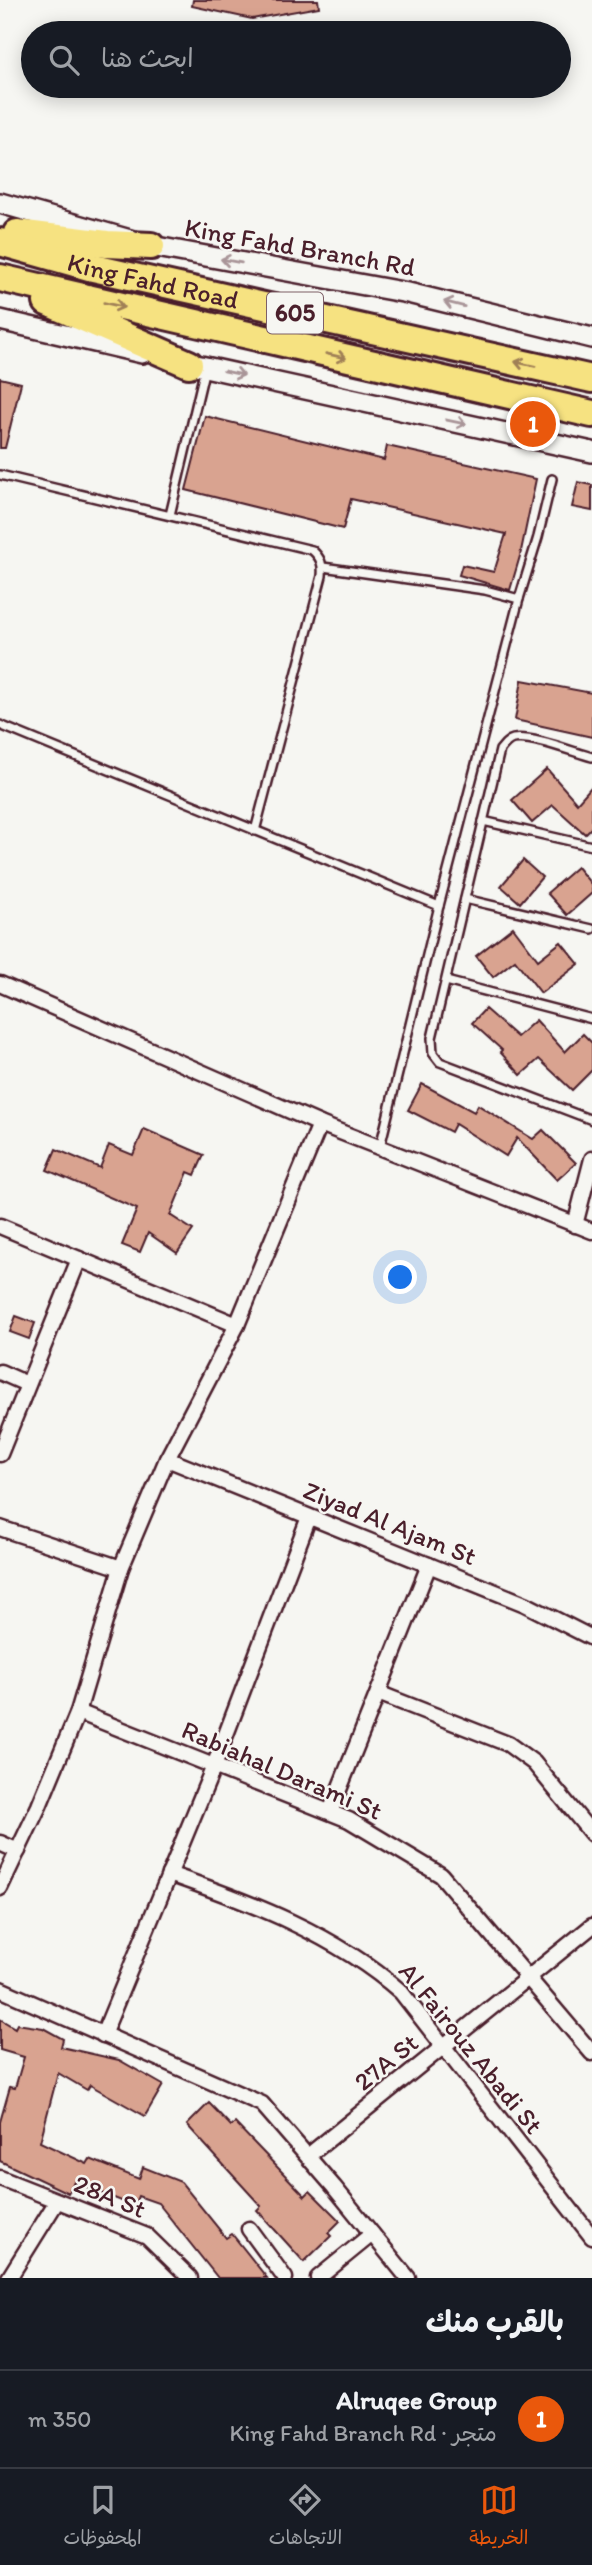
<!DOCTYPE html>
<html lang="ar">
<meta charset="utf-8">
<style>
body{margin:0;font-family:Itim,"Playpen Sans Arabic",sans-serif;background:#20242c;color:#f1f3f6;direction:rtl}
.you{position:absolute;left:401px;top:1278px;width:24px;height:24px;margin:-18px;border:5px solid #fff;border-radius:50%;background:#1a73e8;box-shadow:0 0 0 10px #1a73e833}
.badge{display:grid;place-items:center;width:46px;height:46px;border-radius:50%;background:#ea580c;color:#fff;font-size:23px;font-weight:700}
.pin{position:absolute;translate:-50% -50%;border:4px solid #fff;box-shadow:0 2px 7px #0006}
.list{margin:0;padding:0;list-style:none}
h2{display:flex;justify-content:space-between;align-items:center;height:91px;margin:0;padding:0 28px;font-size:30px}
h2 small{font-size:23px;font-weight:400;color:#9ea1a6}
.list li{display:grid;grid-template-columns:46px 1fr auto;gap:21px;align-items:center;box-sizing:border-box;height:98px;padding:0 28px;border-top:2px solid #363941}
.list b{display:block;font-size:26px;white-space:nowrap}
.list p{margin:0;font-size:23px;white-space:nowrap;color:#9ea1a6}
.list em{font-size:23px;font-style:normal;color:#9ea1a6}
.icon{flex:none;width:38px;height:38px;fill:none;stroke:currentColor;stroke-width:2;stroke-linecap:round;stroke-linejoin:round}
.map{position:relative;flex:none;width:592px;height:2278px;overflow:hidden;direction:ltr}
.search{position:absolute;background:#171b24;box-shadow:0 4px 18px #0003;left:21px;right:21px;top:21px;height:77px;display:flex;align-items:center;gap:18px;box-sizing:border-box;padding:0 24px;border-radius:38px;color:#9ea1a6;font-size:26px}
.sheet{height:189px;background:#171b24}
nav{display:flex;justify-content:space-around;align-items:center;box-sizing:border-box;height:98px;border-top:2px solid #363941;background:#171b24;font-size:19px;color:#9ea1a6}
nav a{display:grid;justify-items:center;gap:4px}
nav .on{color:#ea580c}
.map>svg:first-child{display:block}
.building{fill:#d9a390;stroke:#4a1f2b;stroke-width:2}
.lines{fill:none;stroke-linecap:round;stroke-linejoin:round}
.lane-casing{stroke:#4a1f2b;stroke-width:12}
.street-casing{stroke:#4a1f2b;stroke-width:19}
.secondary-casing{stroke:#4a1f2b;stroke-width:24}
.highway-casing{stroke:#4a1f2b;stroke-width:32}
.lane{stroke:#f6f6f2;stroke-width:7}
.street{stroke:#f6f6f2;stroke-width:14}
.secondary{stroke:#f6f6f2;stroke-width:19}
.highway{stroke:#f6e281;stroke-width:26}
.oneway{stroke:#a99598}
.oneway2{stroke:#a08056}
.labels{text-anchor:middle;stroke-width:5;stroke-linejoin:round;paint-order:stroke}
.shield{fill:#f6f6f2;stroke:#7e6067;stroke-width:2}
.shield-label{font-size:24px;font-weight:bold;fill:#4a1f2b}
.street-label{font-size:26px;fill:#4a1f2b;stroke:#f6f6f2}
</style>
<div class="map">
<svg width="592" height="2278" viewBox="0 0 592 2278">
<rect width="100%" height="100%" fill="#f6f6f2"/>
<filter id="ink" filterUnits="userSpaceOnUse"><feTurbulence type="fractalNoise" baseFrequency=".0143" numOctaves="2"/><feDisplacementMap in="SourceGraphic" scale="14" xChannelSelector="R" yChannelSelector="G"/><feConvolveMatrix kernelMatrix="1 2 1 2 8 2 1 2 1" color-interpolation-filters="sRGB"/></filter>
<g filter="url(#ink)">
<g class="building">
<polygon points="193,0 318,0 319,7 252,19 192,6"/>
<polygon points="0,378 21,383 5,448 0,448"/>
<polygon points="205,416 384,460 387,446 536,479 520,556 510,590 459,575 462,565 494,572 506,534 351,499 343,529 186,490"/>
<polygon points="578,482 592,485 592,511 572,507"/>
<polygon points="522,680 592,693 592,737 515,720"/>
<polygon points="547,769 577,803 592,786 592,827 585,834 553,805 532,823 512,800"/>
<polygon points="523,860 542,877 520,903 501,886"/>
<polygon points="577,867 592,885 592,893 567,915 547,893"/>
<polygon points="513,927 538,960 561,942 579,964 541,993 515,960 493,977 476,956"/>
<polygon points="485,1009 517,1037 536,1020 565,1052 583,1034 592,1043 592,1070 572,1090 539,1059 521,1075 500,1052 502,1050 472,1023"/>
<polygon points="422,1084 474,1112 478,1105 533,1139 543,1130 576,1163 557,1180 517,1138 506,1156 455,1124 451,1132 408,1110"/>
<polygon points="144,1129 204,1155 195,1175 188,1172 170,1215 193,1230 177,1253 148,1233 140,1252 122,1245 137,1209 47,1170 56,1149 100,1168 109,1145 133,1155"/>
<polygon points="16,1316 35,1323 29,1339 10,1332"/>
<polygon points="0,2019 15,2028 17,2024 43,2028 63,2039 61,2047 119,2060 163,2085 145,2116 90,2085 87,2090 58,2073 40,2142 87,2164 90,2159 139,2179 143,2167 181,2182 226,2238 232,2234 267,2278 218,2278 158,2203 138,2196 134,2206 74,2182 68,2193 0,2161 0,2122 10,2087 15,2088 24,2057 0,2050"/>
<polygon points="209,2103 231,2126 235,2123 305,2196 310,2191 340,2221 328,2233 331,2236 304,2262 257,2210 261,2206 187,2125"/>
</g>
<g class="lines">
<defs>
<g id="lane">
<path d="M0,475L312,550C321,558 323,564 322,576L255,831"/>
<polyline points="170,515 205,368"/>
<polyline points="323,567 485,590 519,599 439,906 380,1147"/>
<polyline points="519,599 538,537 552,479"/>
<polyline points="0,725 439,906"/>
<path d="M592,757C573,752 531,735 513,739C508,740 504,745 500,750L432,1038L433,1053L440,1062L592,1120"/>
<polyline points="483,821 592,846"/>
<polyline points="465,899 592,929"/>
<polyline points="446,981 592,1019"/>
</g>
<g id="street">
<polyline points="0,984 320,1124 592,1231"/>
<polyline points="575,1225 592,1159"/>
<polyline points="0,1226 237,1325"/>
<polyline points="0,1372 27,1384"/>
<polyline points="0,1454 79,1259"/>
<polyline points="167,1459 525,1604 592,1638"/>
<polyline points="0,1528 121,1568"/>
<polyline points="378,1693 508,1744 534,1763 592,1834"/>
<polyline points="78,1712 349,1820 441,1875 592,2053"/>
<polyline points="330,1812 429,1565"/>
<polyline points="0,1843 18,1851"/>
<path d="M169,1874C252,1903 335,1934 401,1992L592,2237"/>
<polyline points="0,1888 39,1806 78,1712 121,1568 167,1459 237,1325 320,1124"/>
<polyline points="0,1989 262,2104 334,2187 408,2278"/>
<polyline points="103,2035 214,1766 309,1517"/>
<polyline points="308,2156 592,1926"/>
<polyline points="0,2178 147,2236 190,2278"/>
<polyline points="249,2229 285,2278"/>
<polyline points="9,2278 57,2201"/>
<polyline points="318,2278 372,2234"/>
</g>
<g id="secondary">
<polyline points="0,203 151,246 408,293 592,338"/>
<polyline points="0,320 142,353"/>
<polyline points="178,361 592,452"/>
</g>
<g id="highway">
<polyline points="17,233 107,244 151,246"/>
<path id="s1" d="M0,242L89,267L592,379"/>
<polyline points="0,278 592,414"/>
<polyline points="47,302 189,364"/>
</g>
</defs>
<use href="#lane" class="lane-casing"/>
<use href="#street" class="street-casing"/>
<use href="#secondary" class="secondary-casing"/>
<use href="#highway" class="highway-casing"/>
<use href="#lane" class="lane"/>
<use href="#street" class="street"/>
<use href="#secondary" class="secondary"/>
<use href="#highway" class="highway"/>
</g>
<defs><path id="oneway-shaft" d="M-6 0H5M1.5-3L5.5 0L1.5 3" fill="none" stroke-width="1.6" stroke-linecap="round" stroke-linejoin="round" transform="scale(1.75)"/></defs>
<g class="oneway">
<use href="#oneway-shaft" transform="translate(231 261) rotate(-170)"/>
<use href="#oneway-shaft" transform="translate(454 304) rotate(-166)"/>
<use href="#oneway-shaft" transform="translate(234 373) rotate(12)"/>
<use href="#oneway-shaft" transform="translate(456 422) rotate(12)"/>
</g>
<g class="oneway2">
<use href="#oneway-shaft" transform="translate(114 305) rotate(13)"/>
<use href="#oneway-shaft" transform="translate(336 356) rotate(13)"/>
<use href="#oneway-shaft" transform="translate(525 364) rotate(-167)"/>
</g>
</g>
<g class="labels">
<rect class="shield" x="267" y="292.5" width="56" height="41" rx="5"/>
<g class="shield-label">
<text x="295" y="321">605</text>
</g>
<g class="street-label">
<text transform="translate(300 247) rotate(10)" y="9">King Fahd Branch Rd</text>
<text dy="9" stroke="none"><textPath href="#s1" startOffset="158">King Fahd Road</textPath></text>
<text transform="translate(390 1523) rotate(22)" y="9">Ziyad Al Ajam St</text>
<text transform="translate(282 1770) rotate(23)" y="9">Rabiahal Darami St</text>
<text transform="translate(471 2048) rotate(51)" y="9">Al Fairouz Abadi St</text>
<text transform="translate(386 2062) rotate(-39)" y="9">27A St</text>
<text transform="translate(110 2196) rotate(22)" y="9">28A St</text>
</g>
</g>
</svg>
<div class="you"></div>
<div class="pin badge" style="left:533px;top:424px">1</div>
<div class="search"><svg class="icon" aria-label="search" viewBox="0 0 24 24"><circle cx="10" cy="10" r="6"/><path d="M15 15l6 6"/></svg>ابحث هنا</div>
</div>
<section class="sheet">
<h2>بالقرب منك<small></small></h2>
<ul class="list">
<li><span class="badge">1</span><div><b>Alruqee Group</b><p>متجر · King Fahd Branch Rd</p></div><em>350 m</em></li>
</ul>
</section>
<nav>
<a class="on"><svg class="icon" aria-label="map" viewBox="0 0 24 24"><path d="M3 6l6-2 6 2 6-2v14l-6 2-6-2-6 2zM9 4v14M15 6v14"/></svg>الخريطة</a>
<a><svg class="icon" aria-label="directions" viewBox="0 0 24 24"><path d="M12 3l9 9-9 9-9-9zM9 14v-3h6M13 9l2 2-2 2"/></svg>الاتجاهات</a>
<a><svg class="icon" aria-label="saved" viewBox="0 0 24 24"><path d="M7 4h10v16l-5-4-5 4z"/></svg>المحفوظات</a>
</nav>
